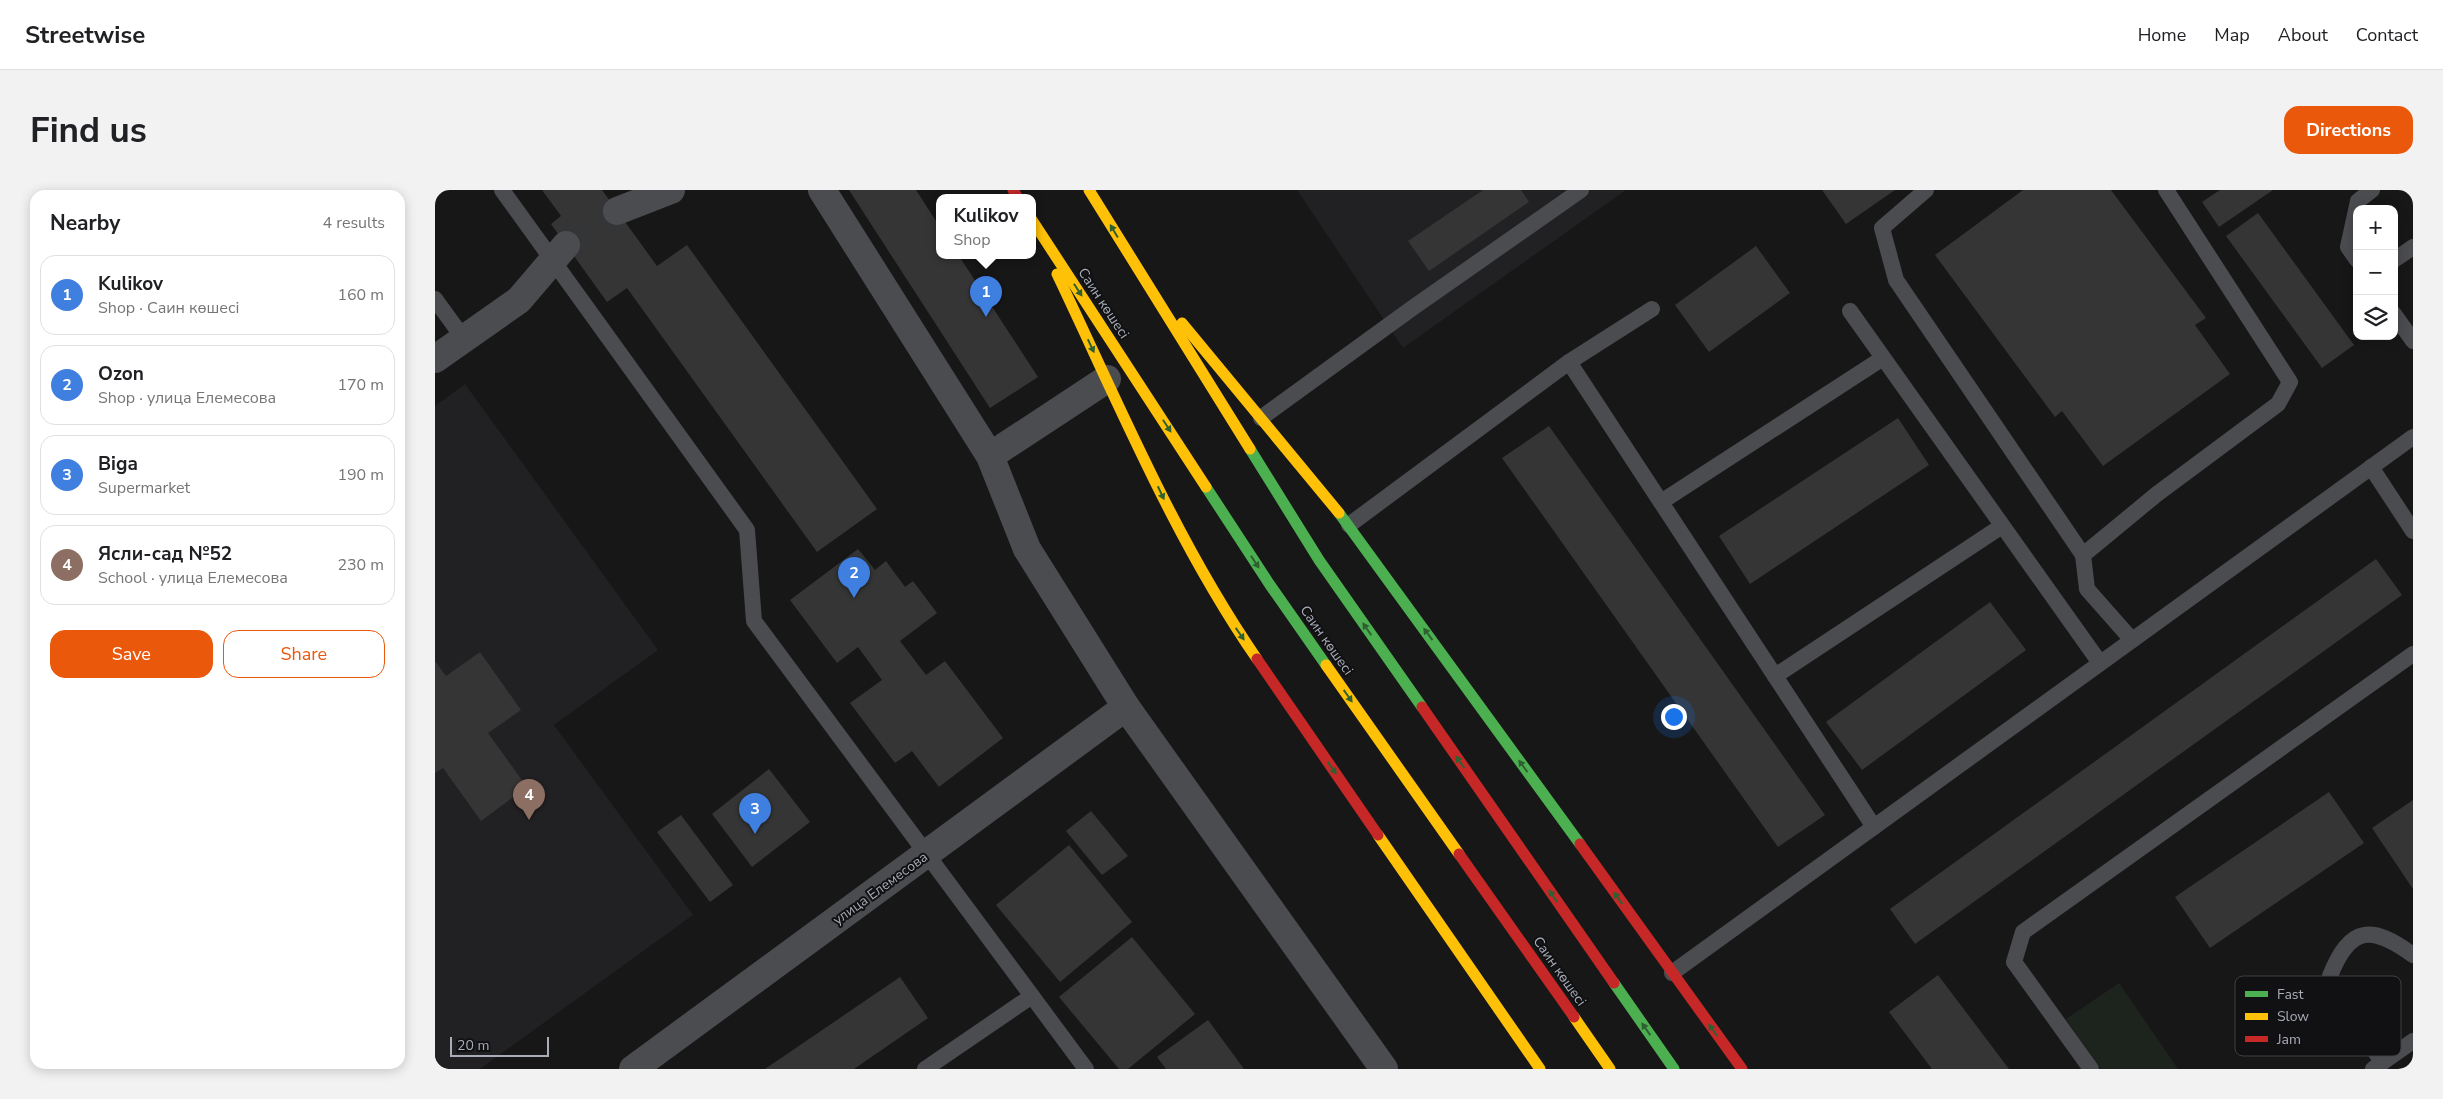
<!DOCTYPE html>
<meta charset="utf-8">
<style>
body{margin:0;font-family:"Nunito Sans",sans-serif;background:#f2f2f2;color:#202124}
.controls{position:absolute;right:15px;top:15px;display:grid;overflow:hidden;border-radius:10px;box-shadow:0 2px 12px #0003}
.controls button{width:45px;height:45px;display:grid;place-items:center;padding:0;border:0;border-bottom:1px solid #e0e0e0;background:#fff;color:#202124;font:25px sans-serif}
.scale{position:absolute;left:15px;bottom:12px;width:99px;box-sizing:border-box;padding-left:5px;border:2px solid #a8adb8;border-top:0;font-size:14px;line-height:18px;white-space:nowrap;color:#a8adb8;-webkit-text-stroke:4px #111113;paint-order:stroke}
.you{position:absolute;left:1238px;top:526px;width:18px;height:18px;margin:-12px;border:4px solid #fff;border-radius:50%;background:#1a73e8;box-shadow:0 0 0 8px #1a73e833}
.badge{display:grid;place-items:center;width:32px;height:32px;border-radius:50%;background:#ea580c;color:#fff;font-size:16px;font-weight:700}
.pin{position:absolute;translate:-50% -41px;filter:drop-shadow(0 1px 2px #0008)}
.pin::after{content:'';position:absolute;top:26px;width:18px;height:15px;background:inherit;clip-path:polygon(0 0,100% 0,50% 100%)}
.popup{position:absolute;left:501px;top:4px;width:100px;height:65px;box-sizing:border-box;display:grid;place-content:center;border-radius:10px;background:#fff;filter:drop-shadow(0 1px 4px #0005);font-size:16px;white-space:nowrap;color:#757577}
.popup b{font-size:19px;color:#202124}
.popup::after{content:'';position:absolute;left:50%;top:100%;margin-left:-10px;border:10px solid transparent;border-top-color:#fff}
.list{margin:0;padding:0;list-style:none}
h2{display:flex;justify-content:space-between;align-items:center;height:65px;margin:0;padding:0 20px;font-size:21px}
h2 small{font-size:16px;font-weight:400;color:#757577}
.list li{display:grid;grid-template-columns:32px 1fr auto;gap:15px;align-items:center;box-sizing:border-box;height:80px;margin:0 10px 10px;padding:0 10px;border:1px solid #e0e0e0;border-radius:15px}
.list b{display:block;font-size:19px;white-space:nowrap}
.list p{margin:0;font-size:16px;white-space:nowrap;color:#757577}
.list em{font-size:16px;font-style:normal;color:#757577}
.actions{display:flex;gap:10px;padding:15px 20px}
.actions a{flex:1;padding:11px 0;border:1px solid #ea580c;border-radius:15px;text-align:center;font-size:18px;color:#ea580c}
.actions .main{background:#ea580c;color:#fff}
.icon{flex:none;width:28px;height:28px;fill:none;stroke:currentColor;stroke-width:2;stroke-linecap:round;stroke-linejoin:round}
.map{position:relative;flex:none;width:1978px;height:879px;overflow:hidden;border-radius:15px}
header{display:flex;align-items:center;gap:30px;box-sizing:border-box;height:70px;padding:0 25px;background:#fff;border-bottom:1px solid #e0e0e0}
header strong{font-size:24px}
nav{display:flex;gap:28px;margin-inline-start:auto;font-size:18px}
.intro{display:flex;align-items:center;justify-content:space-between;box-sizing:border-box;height:120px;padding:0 30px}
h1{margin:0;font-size:35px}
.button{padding:12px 22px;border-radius:15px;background:#ea580c;color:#fff;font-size:18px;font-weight:700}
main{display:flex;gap:30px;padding:0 30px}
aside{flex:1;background:#fff;border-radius:15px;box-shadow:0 2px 12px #0003}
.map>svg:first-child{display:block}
.built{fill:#212123}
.park{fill:#1d241e}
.building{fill:#353536}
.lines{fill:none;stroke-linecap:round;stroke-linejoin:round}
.street-tunnel{stroke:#343537;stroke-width:28;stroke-dasharray:28 14;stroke-linecap:butt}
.lane{stroke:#4b4c50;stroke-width:16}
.street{stroke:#4b4c50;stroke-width:28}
.fast{stroke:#4caf50;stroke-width:11}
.slow{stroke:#ffc107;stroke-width:11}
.jam{stroke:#c62828;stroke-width:11}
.oneway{fill:#2e6032}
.labels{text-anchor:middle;stroke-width:4;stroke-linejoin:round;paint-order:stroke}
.street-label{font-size:14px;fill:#a8adb8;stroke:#111113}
.key{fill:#111113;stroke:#3e4045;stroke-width:1}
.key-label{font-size:14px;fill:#a8adb8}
</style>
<header>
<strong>Streetwise</strong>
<nav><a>Home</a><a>Map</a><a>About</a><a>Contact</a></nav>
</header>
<div class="intro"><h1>Find us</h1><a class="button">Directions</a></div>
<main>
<aside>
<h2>Nearby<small>4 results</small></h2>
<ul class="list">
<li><span class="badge" style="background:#3f7fe0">1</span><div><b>Kulikov</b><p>Shop · Саин көшесі</p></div><em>160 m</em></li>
<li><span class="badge" style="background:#3f7fe0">2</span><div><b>Ozon</b><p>Shop · улица Елемесова</p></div><em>170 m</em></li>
<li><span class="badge" style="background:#3f7fe0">3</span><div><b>Biga</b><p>Supermarket</p></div><em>190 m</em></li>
<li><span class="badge" style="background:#8d6e63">4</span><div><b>Ясли-сад №52</b><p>School · улица Елемесова</p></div><em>230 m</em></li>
</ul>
<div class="actions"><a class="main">Save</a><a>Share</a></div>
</aside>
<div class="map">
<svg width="1978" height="879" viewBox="0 0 1978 879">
<rect width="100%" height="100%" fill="#171717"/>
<g class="built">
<polygon points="862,0 1191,0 968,158"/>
<polygon points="30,194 223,460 119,535 258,725 45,879 0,879 0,216"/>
</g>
<polygon class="park" points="1684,793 1743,879 1666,879 1631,829"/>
<g class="building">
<polygon points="107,0 167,0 222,76 252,55 442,319 382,362 192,98 172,112 116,34 126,26"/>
<polygon points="414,0 481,0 505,37 505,66 524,66 603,187 555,218"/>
<polygon points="1048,0 1086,0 1094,12 994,81 973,51"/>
<polygon points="1387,0 1460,0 1411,34"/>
<polygon points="1588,0 1676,0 1771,128 1760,135 1795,184 1668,276 1627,221 1620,227 1500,65"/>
<polygon points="1785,0 1838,0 1784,37 1767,12"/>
<polygon points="1823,23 1919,155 1887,178 1791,46"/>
<polygon points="1321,56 1355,103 1274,162 1240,115"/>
<polygon points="1463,228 1494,275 1315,394 1284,346"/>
<polygon points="1114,236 1390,625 1343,657 1067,268"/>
<polygon points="423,359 440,380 451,371 470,397 478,391 502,423 465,451 491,485 510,471 568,548 504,597 477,561 460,573 415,513 447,490 423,457 402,473 355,410"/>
<polygon points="1941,369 1967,405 1480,754 1455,719"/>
<polygon points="1555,412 1591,460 1427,580 1391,532"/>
<polygon points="45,462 86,520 53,543 92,597 46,631 8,578 0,583 0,471 11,486"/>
<polygon points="334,579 375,632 317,677 277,624"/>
<polygon points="1894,602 1929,653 1775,758 1740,707"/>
<polygon points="1978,610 1978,699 1937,638"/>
<polygon points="656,621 693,666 667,685 631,641"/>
<polygon points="246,625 298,695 275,712 222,642"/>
<polygon points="634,655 697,732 625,792 561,715"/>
<polygon points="697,747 760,824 693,879 684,879 624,807"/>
<polygon points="1503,785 1574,879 1497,879 1454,822"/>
<polygon points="465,787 493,828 419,879 330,879"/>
<polygon points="773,830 809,879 731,879 722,867"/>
</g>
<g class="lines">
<polyline class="street-tunnel" points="131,55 182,21"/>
<g class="lane">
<polyline points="67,0 312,340 319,431 651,879"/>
<polyline points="1491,0 1447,38 1461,90 1648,365"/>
<polyline points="1922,70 1913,57 1923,11 1937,0"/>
<polyline points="1959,70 1978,57"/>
<polyline points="0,109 29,149"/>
<polyline points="1415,121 1665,473"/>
<polyline points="1959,124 1978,151"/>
<polyline points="1134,172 1439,637"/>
<polyline points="826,228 976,119 1146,0"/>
<polyline points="1936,277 1978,341"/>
<polyline points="1226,312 1448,168"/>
<polyline points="914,335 1134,172 1217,119"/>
<polyline points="1697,450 1652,399 1648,365 1722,304 1843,214 1855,192 1731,0"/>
<polyline points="1340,486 1567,336"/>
<polyline points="1237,783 1978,247"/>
<path d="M1947,873L1895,786C1915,735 1937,735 1978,765"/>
<polyline points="490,879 597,806"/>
<polyline points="1656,879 1579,772 1588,742 1978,464"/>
<polyline points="1938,879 1978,851"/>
</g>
<g class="street">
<polyline points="387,0 555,266 592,359 691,517 949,879"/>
<polyline points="182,21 236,0"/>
<polyline points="0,169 84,110 131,55"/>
<polyline points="555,266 672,189"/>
<polyline points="198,879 691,517"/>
</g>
<g class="fast">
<polyline points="815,259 884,370 987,517"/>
<polyline points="771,297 835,395 891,475"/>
<polyline points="904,323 1145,654"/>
<polyline points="1179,793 1239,879"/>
</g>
<g class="slow">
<polyline points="654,0 815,259"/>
<polyline points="597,30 771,297"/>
<path d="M622,84C684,214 740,350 822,469"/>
<polyline points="747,133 904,323"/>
<polyline points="891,475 1024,664"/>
<polyline points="943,645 1105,879"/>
<polyline points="1139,827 1175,879"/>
</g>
<g class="jam">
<polyline points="578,0 583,8"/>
<polyline points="822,469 943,645"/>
<polyline points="987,517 1179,793"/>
<polyline points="1145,654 1307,879"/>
<polyline points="1024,664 1139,827"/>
</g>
</g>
<defs><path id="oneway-solid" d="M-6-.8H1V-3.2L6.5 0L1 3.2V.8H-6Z" transform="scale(1.25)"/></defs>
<g class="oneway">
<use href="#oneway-solid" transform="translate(679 41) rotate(-121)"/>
<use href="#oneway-solid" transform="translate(643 100) rotate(57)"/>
<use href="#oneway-solid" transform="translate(656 156) rotate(65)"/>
<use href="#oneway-solid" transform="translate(732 236) rotate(57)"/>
<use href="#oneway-solid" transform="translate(726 303) rotate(65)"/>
<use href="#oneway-solid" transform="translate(820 372) rotate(57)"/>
<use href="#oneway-solid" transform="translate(932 439) rotate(-125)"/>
<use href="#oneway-solid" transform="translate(805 444) rotate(55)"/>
<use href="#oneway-solid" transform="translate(993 444) rotate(-126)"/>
<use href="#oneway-solid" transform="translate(913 506) rotate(55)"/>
<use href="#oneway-solid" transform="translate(1025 572) rotate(-125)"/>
<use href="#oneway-solid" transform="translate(1088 576) rotate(-126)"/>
<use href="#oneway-solid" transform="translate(897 578) rotate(55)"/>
<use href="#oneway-solid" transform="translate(1118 706) rotate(-125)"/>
<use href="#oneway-solid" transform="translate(1183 708) rotate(-126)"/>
<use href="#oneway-solid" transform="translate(1211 839) rotate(-125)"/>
<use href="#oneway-solid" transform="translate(1278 840) rotate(-126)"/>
</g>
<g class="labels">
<g class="street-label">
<text transform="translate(669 113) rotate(57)" y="5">Саин көшесі</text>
<text transform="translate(892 450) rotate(55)" y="5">Саин көшесі</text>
<text transform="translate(445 698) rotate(-36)" y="5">улица Елемесова</text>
<text transform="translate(1125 781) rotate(55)" y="5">Саин көшесі</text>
</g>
</g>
<rect x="1800" y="786" width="166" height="80" rx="8" class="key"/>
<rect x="1810" y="801" width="23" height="6" fill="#4caf50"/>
<rect x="1810" y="823" width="23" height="7" fill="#ffc107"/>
<rect x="1810" y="846" width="23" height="6" fill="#c62828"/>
<g class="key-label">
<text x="1842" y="809">Fast</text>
<text x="1842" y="831">Slow</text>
<text x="1842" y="854">Jam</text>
</g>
</svg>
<div class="controls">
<button>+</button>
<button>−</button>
<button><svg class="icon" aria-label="layers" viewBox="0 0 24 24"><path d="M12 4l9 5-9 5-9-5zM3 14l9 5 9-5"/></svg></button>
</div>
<div class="scale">20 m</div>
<div class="you"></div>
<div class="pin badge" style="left:551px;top:127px;background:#3f7fe0">1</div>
<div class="popup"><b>Kulikov</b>Shop</div>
<div class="pin badge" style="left:419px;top:408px;background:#3f7fe0">2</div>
<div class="pin badge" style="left:320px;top:644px;background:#3f7fe0">3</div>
<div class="pin badge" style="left:94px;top:630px;background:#8d6e63">4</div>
</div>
</main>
